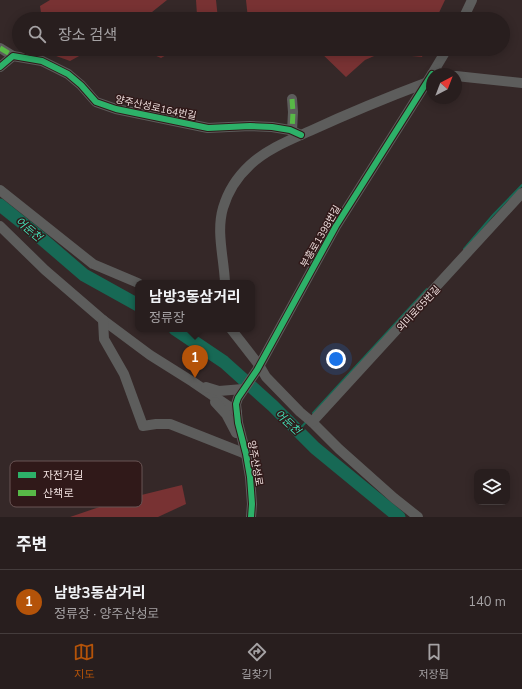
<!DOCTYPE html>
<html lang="ko">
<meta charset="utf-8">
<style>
body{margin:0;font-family:"Nunito Sans","Noto Sans KR",sans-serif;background:#302727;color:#f1f3f6}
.controls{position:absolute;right:12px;bottom:12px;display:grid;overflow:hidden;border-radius:8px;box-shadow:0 2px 10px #0003}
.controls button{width:36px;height:36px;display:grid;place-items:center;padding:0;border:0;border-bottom:1px solid #443c3c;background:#281e1e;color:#f1f3f6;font:20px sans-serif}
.compass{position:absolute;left:426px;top:68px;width:36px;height:36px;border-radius:50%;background:#281e1e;box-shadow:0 2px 10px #0003;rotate:42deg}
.you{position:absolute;left:336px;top:359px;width:14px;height:14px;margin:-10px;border:3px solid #fff;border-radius:50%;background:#1a73e8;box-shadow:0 0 0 6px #1a73e833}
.badge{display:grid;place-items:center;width:26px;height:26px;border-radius:50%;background:#b45309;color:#fff;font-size:13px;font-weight:700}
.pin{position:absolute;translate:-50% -33px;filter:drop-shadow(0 1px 2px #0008)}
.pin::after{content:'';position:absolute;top:21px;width:14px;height:12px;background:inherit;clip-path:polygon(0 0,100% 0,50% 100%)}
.popup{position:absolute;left:135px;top:280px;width:120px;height:52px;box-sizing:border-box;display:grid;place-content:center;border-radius:8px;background:#281e1e;filter:drop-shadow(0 1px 3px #0005);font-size:13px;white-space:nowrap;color:#a5a2a4}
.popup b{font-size:15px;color:#f1f3f6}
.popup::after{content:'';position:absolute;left:50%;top:100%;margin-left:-8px;border:8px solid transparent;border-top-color:#281e1e}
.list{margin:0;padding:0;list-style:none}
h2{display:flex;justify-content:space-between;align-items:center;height:52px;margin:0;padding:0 16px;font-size:17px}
h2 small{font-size:13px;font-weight:400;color:#a5a2a4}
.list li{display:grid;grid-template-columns:26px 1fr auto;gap:12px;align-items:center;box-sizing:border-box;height:64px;padding:0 16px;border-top:1px solid #443c3c}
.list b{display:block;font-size:15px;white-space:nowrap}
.list p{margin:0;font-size:13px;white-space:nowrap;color:#a5a2a4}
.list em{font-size:13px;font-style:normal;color:#a5a2a4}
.icon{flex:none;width:22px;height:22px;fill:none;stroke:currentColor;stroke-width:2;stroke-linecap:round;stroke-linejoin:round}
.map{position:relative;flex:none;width:522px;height:517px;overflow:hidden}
.search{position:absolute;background:#281e1e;box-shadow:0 2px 10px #0003;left:12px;right:12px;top:12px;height:44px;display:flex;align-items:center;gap:10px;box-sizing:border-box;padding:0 14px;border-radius:22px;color:#a5a2a4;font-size:15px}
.sheet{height:116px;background:#281e1e}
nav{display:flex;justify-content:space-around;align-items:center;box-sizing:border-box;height:56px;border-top:1px solid #443c3c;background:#281e1e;font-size:11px;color:#a5a2a4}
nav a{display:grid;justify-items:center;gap:2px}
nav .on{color:#b45309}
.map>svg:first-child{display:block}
.forest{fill:#783233}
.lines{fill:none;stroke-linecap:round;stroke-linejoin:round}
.stream{stroke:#176955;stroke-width:2}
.river{stroke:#176955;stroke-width:13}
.minor{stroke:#5d5d5c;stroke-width:10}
.quiet{stroke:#58b947;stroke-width:5;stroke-dasharray:10 5;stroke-linecap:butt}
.cycleway-casing{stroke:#301919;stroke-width:8}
.cycleway{stroke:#2db169;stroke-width:6}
.labels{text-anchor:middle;stroke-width:3;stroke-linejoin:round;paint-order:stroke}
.street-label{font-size:10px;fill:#eededd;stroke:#301919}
.water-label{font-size:11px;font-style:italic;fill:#42deb6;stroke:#301919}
.key{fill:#301919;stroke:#695454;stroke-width:1}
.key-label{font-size:11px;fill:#eededd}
</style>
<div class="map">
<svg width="522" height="517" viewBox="0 0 522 517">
<rect width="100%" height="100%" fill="#352828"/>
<g class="forest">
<polygon points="50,0 167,0 152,12 149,19 42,19 40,6"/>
<polygon points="196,0 216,0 218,19 181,19 197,15"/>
<polygon points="246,0 445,0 436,19 248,19"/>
<polygon points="45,49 92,49 70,61 45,52"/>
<polygon points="112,49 177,49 161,58 147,52 127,56"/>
<polygon points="317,49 425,49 422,57 381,53 365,60 346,77"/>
<polygon points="182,485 186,504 158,517 70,517 117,501"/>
</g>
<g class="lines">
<g class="stream">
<polyline points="464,249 493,215 522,185"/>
<polyline points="313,413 427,289"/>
<polyline points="298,431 306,422"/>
</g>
<g class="river">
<polyline points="0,205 35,233 84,275 138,305"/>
<polyline points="175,329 224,362 273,406 315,448 399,517"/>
</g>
<g class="minor">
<polyline points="463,19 472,0"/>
<polyline points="0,48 13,56"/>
<polyline points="0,67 13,56 42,61 68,74 81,85 96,102 116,109 208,128 250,126 272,127 290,130 301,135"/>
<polyline points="434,72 446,74"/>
<polyline points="432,74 447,49"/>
<polyline points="456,76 522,83"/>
<polyline points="292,99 293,112 292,131"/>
<polyline points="0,190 93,264 138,283"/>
<polyline points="0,226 45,270 103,320 150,355 193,382 237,412"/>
<path d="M225,283C224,258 216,232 223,208C228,191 237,177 250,165C267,149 290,140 310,131C349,113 388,97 428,82"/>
<polyline points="103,320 104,339 124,374 143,426 156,424 170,424 246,454"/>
<polyline points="231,329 259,365 266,377 300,412 312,422 339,449 394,498 418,517"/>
<polyline points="206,387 219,391 243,389"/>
<polyline points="215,402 226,414 236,433"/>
<polyline points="312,422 522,193"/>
<polyline points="251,517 252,504 250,477 246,454 238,423 236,404 238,398 257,370 336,226 432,74"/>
</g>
<g class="quiet">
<polyline points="0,48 13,56"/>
<polyline points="292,99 293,112 292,131"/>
</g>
<defs>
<g id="cycleway">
<polyline points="0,67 13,56 42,61 68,74 81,85 96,102 116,109 208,128 250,126 272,127 290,130 301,135"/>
<polyline points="251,517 252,504 250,477 246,454 238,423 236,404 238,398 257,370 336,226 432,74"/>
</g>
</defs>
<use href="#cycleway" class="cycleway-casing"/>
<use href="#cycleway" class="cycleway"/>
</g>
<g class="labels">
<g class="street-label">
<text transform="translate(156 107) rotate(12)" y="4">양주산성로164번길</text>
<text transform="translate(320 236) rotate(-60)" y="4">부흥로1398번길</text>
<text transform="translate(418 308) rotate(-47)" y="4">외미로65번길</text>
<text transform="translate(256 463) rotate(80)" y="4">양주산성로</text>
</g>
<g class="water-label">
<text transform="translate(29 229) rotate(40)" y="4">어둔천</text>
<text transform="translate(288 422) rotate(43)" y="4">어둔천</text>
</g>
</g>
<rect x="10" y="461" width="132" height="46" rx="6" class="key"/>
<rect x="18" y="472" width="18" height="6" fill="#2db169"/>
<rect x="18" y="490" width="18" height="6" fill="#58b947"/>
<g class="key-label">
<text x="43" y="479">자전거길</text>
<text x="43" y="497">산책로</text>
</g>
</svg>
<div class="controls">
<button><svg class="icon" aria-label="layers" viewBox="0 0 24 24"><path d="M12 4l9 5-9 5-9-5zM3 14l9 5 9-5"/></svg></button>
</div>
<svg class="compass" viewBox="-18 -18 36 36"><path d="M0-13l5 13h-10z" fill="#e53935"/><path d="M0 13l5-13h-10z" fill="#a5a2a4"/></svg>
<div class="you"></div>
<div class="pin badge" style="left:195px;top:378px">1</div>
<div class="popup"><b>남방3동삼거리</b>정류장</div>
<div class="search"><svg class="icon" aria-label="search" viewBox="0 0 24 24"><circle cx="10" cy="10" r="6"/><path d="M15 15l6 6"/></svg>장소 검색</div>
</div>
<section class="sheet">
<h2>주변<small></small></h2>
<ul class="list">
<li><span class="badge">1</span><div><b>남방3동삼거리</b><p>정류장 · 양주산성로</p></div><em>140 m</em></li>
</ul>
</section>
<nav>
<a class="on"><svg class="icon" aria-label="map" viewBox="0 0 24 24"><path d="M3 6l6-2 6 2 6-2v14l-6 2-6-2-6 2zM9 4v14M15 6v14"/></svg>지도</a>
<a><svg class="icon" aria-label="directions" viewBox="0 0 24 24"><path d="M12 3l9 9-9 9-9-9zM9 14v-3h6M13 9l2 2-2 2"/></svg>길찾기</a>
<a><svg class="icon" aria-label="saved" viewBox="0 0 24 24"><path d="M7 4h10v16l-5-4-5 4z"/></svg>저장됨</a>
</nav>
